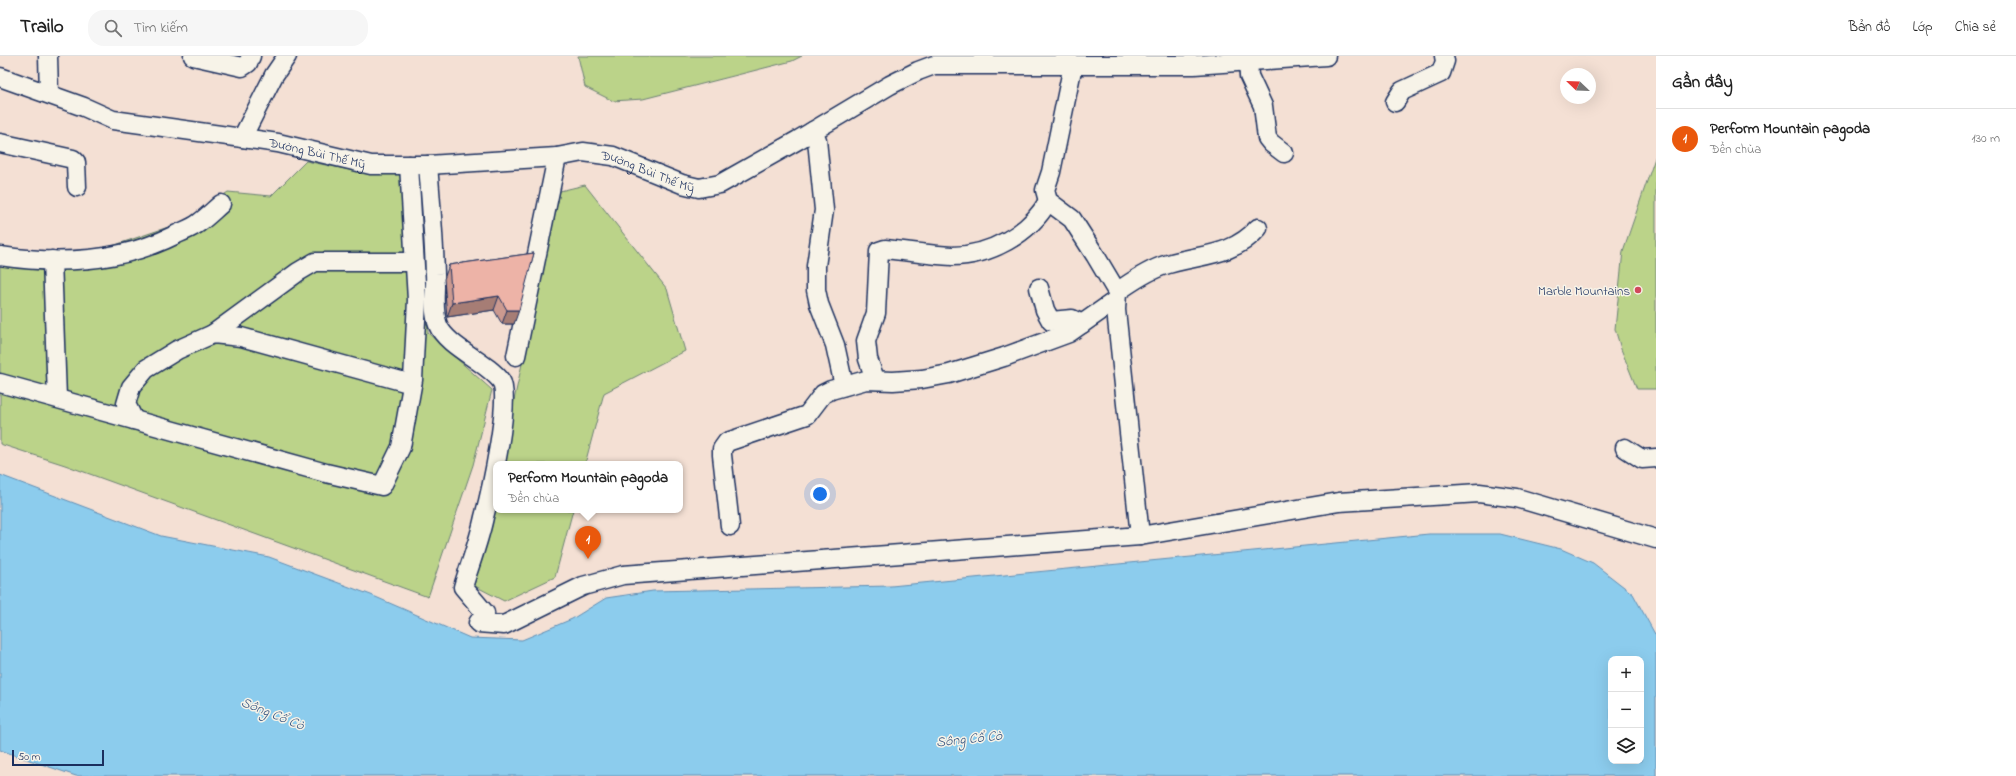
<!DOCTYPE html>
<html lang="vi">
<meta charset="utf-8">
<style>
body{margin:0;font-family:"Indie Flower",sans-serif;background:#f6f6f6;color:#222}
.controls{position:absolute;right:12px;bottom:12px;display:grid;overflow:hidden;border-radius:8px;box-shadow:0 4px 16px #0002}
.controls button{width:36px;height:36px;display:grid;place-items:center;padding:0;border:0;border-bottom:1px solid #e0e0e0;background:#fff;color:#222;font:20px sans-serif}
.compass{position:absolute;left:1560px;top:12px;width:36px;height:36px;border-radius:50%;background:#fff;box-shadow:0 4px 16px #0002;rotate:293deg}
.scale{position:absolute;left:12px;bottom:10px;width:92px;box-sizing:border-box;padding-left:4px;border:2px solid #1b2f5e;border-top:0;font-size:11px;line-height:14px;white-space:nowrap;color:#1b2f5e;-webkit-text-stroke:3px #f7f3e8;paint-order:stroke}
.you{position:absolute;left:820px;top:438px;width:14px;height:14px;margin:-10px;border:3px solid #fff;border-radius:50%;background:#1a73e8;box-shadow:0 0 0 6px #1a73e833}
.badge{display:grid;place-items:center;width:26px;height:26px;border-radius:50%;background:#ea580c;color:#fff;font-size:13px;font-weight:700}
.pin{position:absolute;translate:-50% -33px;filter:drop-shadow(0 1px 2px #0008)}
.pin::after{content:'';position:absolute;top:21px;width:14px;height:12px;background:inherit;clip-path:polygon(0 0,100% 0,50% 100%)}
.popup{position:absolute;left:493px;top:405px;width:190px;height:52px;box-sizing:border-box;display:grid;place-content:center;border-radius:8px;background:#fff;filter:drop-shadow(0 1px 3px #0005);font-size:13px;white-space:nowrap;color:#767676}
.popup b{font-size:15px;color:#222}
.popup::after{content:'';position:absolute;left:50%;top:100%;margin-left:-8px;border:8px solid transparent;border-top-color:#fff}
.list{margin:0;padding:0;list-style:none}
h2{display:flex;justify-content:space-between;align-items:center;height:52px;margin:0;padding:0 16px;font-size:17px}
h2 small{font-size:13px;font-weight:400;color:#767676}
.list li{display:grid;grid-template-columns:26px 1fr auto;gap:12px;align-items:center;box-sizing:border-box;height:60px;padding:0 16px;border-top:1px solid #e0e0e0}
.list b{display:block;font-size:15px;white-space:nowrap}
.list p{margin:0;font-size:13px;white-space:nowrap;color:#767676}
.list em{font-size:13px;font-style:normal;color:#767676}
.icon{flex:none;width:22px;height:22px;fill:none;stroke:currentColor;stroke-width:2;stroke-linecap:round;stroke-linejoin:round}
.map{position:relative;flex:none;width:1656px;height:720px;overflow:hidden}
header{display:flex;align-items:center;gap:24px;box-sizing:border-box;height:56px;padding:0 20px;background:#fff;border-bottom:1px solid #e0e0e0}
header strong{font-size:19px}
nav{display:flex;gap:22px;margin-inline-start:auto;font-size:14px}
.search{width:280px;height:36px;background:#f6f6f6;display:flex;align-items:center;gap:10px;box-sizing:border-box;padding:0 14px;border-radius:16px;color:#767676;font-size:15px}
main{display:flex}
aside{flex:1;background:#fff}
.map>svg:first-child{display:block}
.green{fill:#bbd389;stroke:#6b8174}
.water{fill:#8ccced;stroke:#5f8db4;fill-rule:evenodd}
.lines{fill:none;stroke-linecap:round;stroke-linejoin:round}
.minor-casing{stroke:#1b2f5e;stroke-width:21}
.minor{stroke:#f7f3e8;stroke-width:18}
.wall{fill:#cc9a90;stroke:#1b2f5e}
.shaded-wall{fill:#a67d75;stroke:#1b2f5e}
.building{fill:#edb3a7;stroke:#1b2f5e}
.poi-dot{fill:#d1495b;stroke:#f7f3e8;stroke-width:1.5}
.labels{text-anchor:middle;stroke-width:3;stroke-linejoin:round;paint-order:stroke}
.street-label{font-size:13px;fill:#1b2f5e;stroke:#f7f3e8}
.poi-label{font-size:13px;fill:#1b2f5e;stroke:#f7f3e8;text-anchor:end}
.water-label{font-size:14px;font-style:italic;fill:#375682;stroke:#f7f3e8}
</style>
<header>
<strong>Trailo</strong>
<div class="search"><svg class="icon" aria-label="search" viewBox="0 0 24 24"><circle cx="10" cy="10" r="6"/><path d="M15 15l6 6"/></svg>Tìm kiếm</div>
<nav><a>Bản đồ</a><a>Lớp</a><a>Chia sẻ</a></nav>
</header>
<main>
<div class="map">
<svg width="1656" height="720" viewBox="0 0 1656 720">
<rect width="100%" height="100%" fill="#f4e0d4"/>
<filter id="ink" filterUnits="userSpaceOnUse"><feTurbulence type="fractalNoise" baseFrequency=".025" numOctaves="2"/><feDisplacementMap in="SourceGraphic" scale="8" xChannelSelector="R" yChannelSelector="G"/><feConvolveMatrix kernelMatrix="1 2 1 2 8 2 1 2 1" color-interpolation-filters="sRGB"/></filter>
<g filter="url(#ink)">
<g class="green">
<polygon points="578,0 802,0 792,5 643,43 613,45 585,31"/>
<polygon points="1656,99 1656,333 1637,333 1621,293 1615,273 1623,195"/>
<polygon points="306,105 360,116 417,115 428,277 492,334 473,409 428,541 65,409 0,388 0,192 22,196 74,196 112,190 186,165 228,136 271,140"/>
<polygon points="585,129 667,233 685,295 604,337 585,408 500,408 560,135"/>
<polygon points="496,426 496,454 573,454 555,521 504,545 473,529"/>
</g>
<path class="water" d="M0,419L161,480L269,501L371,539L470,582L522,584L572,563L606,542L653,535L891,530L1429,478H1500L1561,493L1593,507L1633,538L1656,580V720H76L0,694ZM1611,603H1641V705H1611Z"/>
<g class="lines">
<defs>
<g id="minor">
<polyline points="48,0 49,38"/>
<polyline points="193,0 242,11 248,7 251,0"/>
<polyline points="1248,5 1249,20 1263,50 1267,82 1271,87 1284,97"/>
<polyline points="1073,9 1051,116 1045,134 1048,145 1072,163 1095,199 1117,236 1116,254 1140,480"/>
<path id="s1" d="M0,21L84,51L113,64L278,87L371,109H428L557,101L583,96L613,100L682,128L699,132L720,128L798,84L890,29L918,15L934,9H1194L1326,0"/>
<polyline points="1395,46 1402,35 1441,17 1445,5 1444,0"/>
<polyline points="813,75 817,84 824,154 816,210 816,234 819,248 835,289 844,330"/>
<polyline points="242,82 274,19 287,0"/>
<polyline points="0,87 73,103 76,106 77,131"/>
<path d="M428,109C431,145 434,182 435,218C436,234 432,254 438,269C446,290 487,306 501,325C512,341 490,439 484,461C479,485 470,508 463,531L485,557L478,567L504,569L583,530L623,519L1140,480L1339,446L1479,437L1517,442L1656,483"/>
<path d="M0,200C60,209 121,206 175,179C183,175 193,172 200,166C207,161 214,154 221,148"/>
<polyline points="52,204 57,342"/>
<polyline points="1039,232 1045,254 1051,265 1072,263 1082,268"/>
<path d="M1117,236C1131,226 1146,216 1162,210C1196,198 1232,202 1258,172"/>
<polyline points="213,278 298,216 315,206 414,206"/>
<polyline points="516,300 557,101"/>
<path d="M875,323L868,303L866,285L876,257L879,195L885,193C907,195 930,199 952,200C989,200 1030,178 1048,145"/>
<polyline points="0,327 326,417 382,430 401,391 413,324 417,244 409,109"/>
<polyline points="134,364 126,348 131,331 146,313 177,294 213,278 241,281 412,328"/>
<polyline points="1625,392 1642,403 1656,402"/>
<polyline points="730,470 722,399 722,393 727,386 807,359 823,338 831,334 866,324 893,325 922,323 949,318 1004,301 1069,277 1116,244"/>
</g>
</defs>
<use href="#minor" class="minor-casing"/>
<use href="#minor" class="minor"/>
</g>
<polygon class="wall" points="534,197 514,268 502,268 494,254 447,261 444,223 449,209"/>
<g class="shaded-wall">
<polygon points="499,240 494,254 447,261 452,247"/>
<polygon points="507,254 519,254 514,268 502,268"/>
</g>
<polygon class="building" points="534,197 519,254 507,254 499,240 452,247 449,209"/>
</g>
<circle class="poi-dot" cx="1638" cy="234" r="4"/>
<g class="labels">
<g class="street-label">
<text dy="5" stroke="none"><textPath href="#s1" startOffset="328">Đường Bùi Thế Mỹ</textPath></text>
<text dy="5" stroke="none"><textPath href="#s1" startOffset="664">Đường Bùi Thế Mỹ</textPath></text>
</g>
<g class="poi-label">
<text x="1630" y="239">Marble Mountains</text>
</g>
<g class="water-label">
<text transform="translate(273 657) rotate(22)" y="5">Sông Cổ Cò</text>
<text transform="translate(969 682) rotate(-6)" y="5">Sông Cổ Cò</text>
</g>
</g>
</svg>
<div class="controls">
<button>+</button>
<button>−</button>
<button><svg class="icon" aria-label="layers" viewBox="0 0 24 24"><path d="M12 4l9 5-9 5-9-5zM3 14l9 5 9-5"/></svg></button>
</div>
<svg class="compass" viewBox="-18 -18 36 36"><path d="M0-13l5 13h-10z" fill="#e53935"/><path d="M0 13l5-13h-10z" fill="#767676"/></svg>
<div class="scale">50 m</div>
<div class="you"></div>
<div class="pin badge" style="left:588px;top:503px">1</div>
<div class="popup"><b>Perform Mountain pagoda</b>Đền chùa</div>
</div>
<aside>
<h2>Gần đây<small></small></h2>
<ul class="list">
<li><span class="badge">1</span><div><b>Perform Mountain pagoda</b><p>Đền chùa</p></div><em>130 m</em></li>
</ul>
</aside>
</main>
